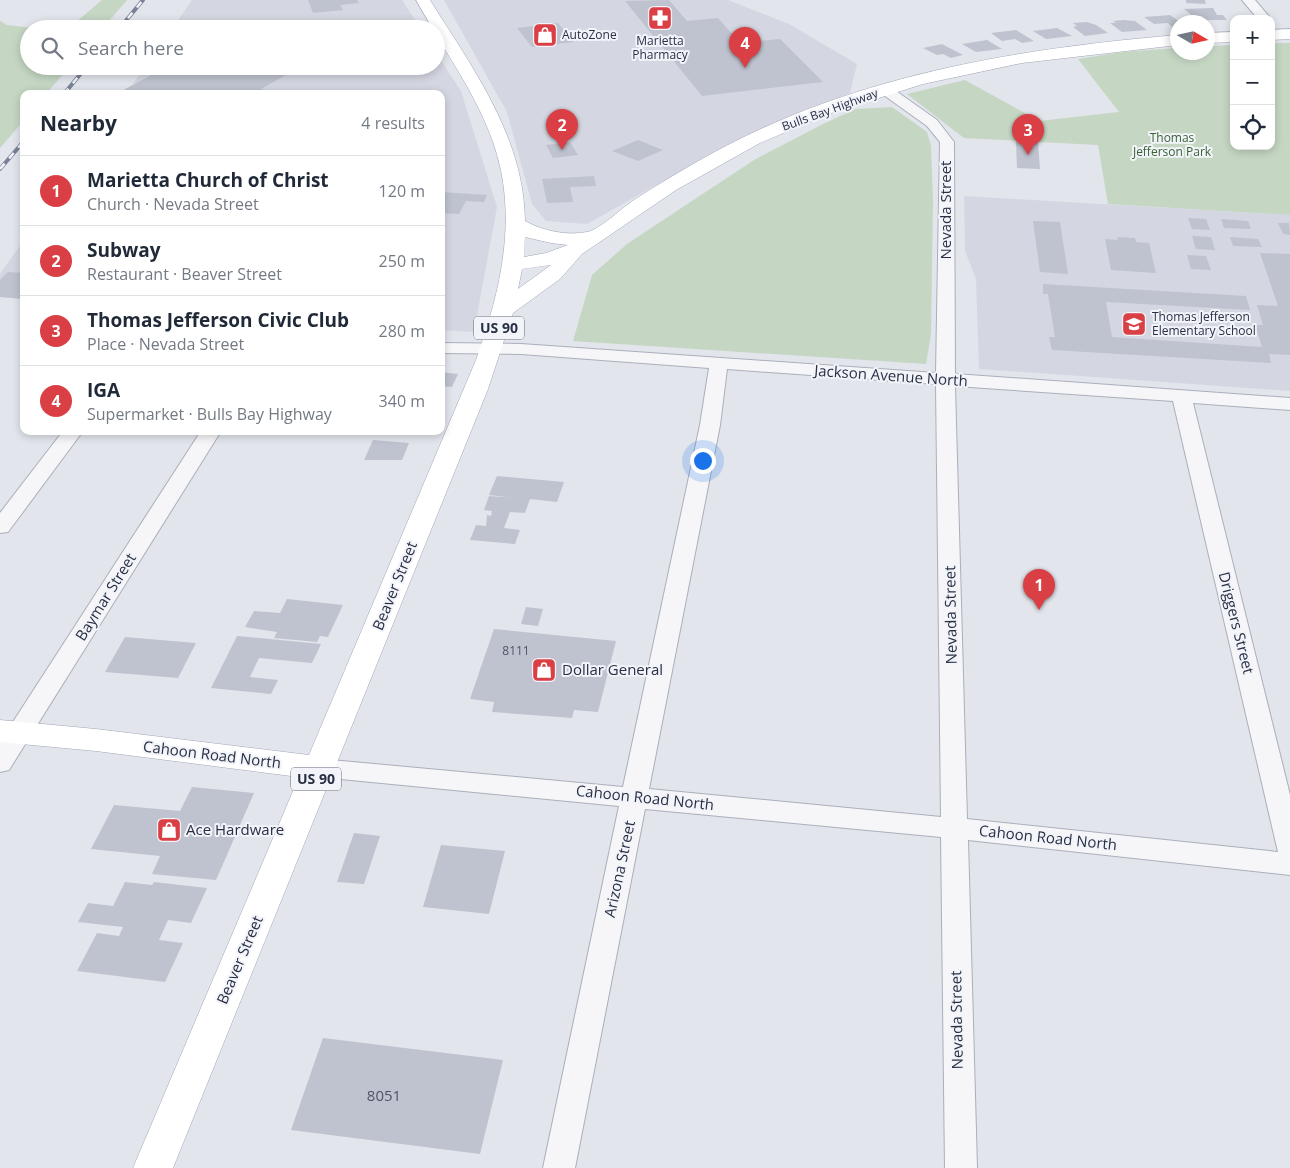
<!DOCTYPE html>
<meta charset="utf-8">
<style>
body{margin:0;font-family:"Open Sans",sans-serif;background:#f2f2f3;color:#1f2937}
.controls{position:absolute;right:15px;top:15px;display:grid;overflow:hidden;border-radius:10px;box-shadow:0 2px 8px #0003}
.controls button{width:45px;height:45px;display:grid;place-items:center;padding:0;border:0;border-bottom:1px solid #e0e1e3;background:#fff;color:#1f2937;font:25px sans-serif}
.compass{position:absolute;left:1170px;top:15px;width:45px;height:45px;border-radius:50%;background:#fff;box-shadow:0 2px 8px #0003;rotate:99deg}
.you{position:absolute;left:702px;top:460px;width:18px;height:18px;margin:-12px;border:4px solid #fff;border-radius:50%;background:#1a73e8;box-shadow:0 0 0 8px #1a73e833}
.badge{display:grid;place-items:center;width:32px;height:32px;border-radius:50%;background:#d93f44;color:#fff;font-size:16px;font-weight:700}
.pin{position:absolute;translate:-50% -41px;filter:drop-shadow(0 1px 2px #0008)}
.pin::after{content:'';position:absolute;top:26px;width:18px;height:15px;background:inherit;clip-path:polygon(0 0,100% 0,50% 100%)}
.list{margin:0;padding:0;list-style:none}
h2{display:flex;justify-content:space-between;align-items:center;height:65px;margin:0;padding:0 20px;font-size:21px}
h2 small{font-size:16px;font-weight:400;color:#747a83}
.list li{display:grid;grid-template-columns:32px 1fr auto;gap:15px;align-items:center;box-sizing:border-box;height:70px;padding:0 20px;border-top:1px solid #e0e1e3}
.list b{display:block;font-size:19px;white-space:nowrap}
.list p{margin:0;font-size:16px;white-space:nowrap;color:#747a83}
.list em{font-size:16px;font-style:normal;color:#747a83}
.icon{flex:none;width:28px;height:28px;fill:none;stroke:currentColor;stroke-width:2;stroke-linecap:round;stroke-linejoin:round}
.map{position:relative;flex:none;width:1290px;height:1168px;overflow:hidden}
.search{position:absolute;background:#fff;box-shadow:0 2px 8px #0003;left:20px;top:20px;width:425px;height:55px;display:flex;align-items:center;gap:12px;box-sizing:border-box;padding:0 18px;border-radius:28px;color:#747a83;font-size:19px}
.panel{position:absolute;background:#fff;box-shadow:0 2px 8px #0003;left:20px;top:90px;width:425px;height:345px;border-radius:10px}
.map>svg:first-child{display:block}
.built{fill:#d4d7e1}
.green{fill:#c5d6c3}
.building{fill:#bfc3cf}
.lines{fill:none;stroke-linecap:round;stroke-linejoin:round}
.minor-casing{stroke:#aaafba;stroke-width:2}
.major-casing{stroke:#a1a7b8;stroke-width:1}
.minor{fill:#f6f6f9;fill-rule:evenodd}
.major{fill:#fff;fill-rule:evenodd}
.rail-casing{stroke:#7a8297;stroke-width:4}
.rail{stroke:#f2f4f9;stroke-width:2.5;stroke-dasharray:7;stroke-linecap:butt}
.labels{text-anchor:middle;stroke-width:4;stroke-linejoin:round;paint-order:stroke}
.far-poi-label{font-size:12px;fill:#293045;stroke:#f2f4f9;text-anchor:start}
.far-street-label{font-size:12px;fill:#293045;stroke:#f2f4f9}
.far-park-label{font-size:12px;fill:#386235;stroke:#f2f4f9}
.number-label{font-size:12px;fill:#4e5568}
.shield{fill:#f2f4f9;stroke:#656b7b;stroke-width:1}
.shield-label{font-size:14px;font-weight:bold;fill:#293045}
.street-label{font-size:15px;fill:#293045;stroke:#f2f4f9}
.poi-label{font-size:15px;fill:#293045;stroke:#f2f4f9;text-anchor:start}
.near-number-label{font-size:15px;fill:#4e5568}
</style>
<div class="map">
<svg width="1290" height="1168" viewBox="0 0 1290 1168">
<rect width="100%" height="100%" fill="#e2e5ec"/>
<g class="built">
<polygon points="192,0 402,0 421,29 172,29"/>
<polygon points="444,0 728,0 789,24 857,64 850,93 731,143 587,224 546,221 532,204 507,112"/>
<polygon points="436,53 461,91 497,207 474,332 441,330 441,94 126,94 145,66 436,66"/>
<polygon points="964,196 1290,215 1290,391 979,369 976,279 965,251"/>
<polygon points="24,240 24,299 0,297 0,274"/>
</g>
<g class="green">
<polygon points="102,0 127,0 102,29 68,29"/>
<polygon points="0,21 7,25 43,29 29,29 29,66 70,66 46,94 24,94 24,120 0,148"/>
<polygon points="1271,43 1290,43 1290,215 1108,204 1098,145 964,138 907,94 965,80 1039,121 1119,112 1078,59 1123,52 1177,48 1178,52 1208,52 1208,46 1234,45 1234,146 1271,146"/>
<polygon points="892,107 927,132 931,146 933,201 931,334 926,364 573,341 592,275 627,244 754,160 823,124 856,109"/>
</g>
<g class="building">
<polygon points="308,0 357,0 359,3 340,5 343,10 313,13"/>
<polygon points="669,0 687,21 718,18 740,43 780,39 823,82 702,96 625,1"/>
<polygon points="1186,0 1205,0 1206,4 1186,3"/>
<polygon points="1213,8 1217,15 1223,15 1227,20 1197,20 1184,9"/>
<polygon points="1170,15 1180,22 1178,22 1178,28 1173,28 1168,23 1154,24 1144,17"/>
<polygon points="1123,20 1135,21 1147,30 1122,32 1110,23 1116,23 1113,21"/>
<polygon points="1087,22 1096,25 1108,33 1085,36 1073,27 1077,26 1073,23"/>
<polygon points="558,23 573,42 532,47 517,28"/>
<polygon points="1057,28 1072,36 1046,39 1033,31"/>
<polygon points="1016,30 1034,41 1022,43 1015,39 1002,41 991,33"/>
<polygon points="987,40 1002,49 976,52 962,44"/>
<polygon points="942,44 963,55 951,58 943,54 937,55 923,48"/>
<polygon points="181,66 302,66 261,89 279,94 116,94 155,73 164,75"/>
<polygon points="638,140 663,150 638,161 612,151"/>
<polygon points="570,142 578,155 553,158 546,145"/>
<polygon points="1016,142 1038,143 1040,169 1017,168"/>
<polygon points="594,176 596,186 570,187 573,202 547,203 542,179"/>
<polygon points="441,192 487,195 484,202 466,201 459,214 441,213"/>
<polygon points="1188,218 1206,219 1210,230 1192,229"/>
<polygon points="1221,219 1248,221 1251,229 1224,228"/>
<polygon points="1033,221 1060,222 1068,274 1040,272"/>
<polygon points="1278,223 1289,223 1290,235 1283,234"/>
<polygon points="1192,236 1211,237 1215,250 1196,249"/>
<polygon points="1117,237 1135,238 1136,242 1149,243 1156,273 1111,270 1105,239 1118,240"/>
<polygon points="1230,237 1258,239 1262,247 1233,246"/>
<polygon points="1260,253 1290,254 1290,355 1269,354 1271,363 1052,350 1049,337 1055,337 1048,294 1043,294 1043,284 1246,296 1250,310 1106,302 1112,337 1262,347 1255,325 1263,325 1257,305 1278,306"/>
<polygon points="1187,255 1206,256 1211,270 1191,269"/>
<polygon points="8,272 24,273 24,299 0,297 0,280"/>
<polygon points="441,372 458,374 452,387 441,386"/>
<polygon points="373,440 409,443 402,460 364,460"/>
<polygon points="497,476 564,482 557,502 530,499 525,513 510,512 504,528 520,530 515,544 470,540 476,525 486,526 487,515 491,516 492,511 484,510 489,496 515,498 489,495"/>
<polygon points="287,599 343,605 328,637 320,636 317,642 274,638 277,632 245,627 254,611 280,613"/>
<polygon points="526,607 543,609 538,626 521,624"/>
<polygon points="494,629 616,641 598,712 574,710 572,718 492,712 494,702 470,699"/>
<polygon points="237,636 321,644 312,663 259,658 250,677 278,680 271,694 211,688"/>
<polygon points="125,637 196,643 178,678 105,672"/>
<polygon points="192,787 254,793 216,880 152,874 160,856 91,849 114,805 180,811"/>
<polygon points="354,833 380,836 364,884 337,882"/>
<polygon points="441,845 505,851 489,914 423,907"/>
<polygon points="125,882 152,885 154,882 207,888 191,923 168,920 159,940 183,943 165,982 77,971 97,933 119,936 123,927 78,922 88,903 113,906"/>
<polygon points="323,1038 503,1060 480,1154 291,1130"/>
</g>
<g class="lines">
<defs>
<g id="minor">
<polygon points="1242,0 1255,0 1271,19 1258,19"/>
<path d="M888,85L893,86L896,91L937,120L954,142L955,374L1290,398V410L1193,403L1290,795V875L968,840L977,1168H945L941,837L645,809L575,1168H543L619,806L320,777L311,775L307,768L311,761L320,759L623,787L700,425L709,368L521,354L441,353V343L521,344L936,373L940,142L927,126L885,96L881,89ZM727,369L936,384L941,817L649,789L720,425ZM955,386L1173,401L1278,852L967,819Z"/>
<polygon points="63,431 83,431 8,532 0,533 0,513"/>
<polygon points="201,431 221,431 9,770 0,772 0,742"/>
</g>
<g id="major">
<path d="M416,0H430C473,69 524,137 525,221C543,231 567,236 587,232C599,230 620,210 631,202C662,182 695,162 728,145C867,73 1024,48 1178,35V45L1022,63L923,84L825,115L760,143L676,190L582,254L560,279L513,313L488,389L173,1168H133L299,777L96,751L0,742V720L96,729L309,755L476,360C501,290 519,215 493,142C480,104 457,69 436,35V29H433ZM525,237L551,243L568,245L546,253L524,257ZM551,265L518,289L522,269Z"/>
<polygon points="1290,29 1290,39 1271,40 1271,30"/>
<polygon points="1234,32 1234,42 1208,43 1208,33"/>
</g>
</defs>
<use href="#minor" class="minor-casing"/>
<use href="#major" class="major-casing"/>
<use href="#minor" class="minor"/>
<use href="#major" class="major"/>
<defs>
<g id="rail">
<polyline points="119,29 143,0"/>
<polyline points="64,94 87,66"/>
<polyline points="0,169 24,141"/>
</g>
</defs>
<use href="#rail" class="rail-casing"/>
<use href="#rail" class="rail"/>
</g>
<defs>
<symbol id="pharmacy-square" viewBox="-11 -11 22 22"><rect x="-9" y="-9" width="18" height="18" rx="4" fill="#d93f44" stroke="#f2f4f9"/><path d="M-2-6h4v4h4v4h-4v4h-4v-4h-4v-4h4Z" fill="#fff"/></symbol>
<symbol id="shop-square" viewBox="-11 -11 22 22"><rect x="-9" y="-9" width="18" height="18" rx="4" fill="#d93f44" stroke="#f2f4f9"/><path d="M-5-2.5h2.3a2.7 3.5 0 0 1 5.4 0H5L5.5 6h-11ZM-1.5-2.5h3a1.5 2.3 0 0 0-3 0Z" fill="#fff"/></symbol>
<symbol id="school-square" viewBox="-11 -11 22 22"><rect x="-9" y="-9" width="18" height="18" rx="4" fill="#d93f44" stroke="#f2f4f9"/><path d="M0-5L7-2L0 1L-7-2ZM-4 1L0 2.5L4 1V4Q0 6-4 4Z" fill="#fff"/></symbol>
</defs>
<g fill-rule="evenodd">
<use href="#pharmacy-square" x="646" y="4" width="28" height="28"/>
<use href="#shop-square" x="531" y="21" width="28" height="28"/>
<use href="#school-square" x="1120" y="310" width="28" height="28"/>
<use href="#shop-square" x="530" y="656" width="28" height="28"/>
<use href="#shop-square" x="155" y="816" width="28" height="28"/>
</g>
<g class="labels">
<g class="far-poi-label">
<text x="562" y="39">AutoZone</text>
<text x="660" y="45" text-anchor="middle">Marietta<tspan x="660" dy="14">Pharmacy</tspan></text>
<text x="1152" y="321">Thomas Jefferson<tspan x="1152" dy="14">Elementary School</tspan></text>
</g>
<g class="far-street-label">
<text transform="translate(830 110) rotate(-20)" y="4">Bulls Bay Highway</text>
</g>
<g class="far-park-label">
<text x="1172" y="142">Thomas<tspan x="1172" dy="14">Jefferson Park</tspan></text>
</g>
<g class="number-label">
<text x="516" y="655">8111</text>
</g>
<g class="shield">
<rect x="474" y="316.5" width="50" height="23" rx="4"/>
<rect x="291" y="767.5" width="50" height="23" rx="4"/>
</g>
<g class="shield-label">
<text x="499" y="333">US 90</text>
<text x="316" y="784">US 90</text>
</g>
<g class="street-label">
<text transform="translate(946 210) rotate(-90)" y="5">Nevada Street</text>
<text transform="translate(891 376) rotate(4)" y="5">Jackson Avenue North</text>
<text transform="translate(395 586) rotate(-68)" y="5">Beaver Street</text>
<text transform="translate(106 597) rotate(-58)" y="5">Baymar Street</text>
<text transform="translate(951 615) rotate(-91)" y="5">Nevada Street</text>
<text transform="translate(1236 623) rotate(76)" y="5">Driggers Street</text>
<text transform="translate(212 755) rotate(7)" y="5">Cahoon Road North</text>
<text transform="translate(645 798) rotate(6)" y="5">Cahoon Road North</text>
<text transform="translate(1048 838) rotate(6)" y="5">Cahoon Road North</text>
<text transform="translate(620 869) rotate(-78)" y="5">Arizona Street</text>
<text transform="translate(240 960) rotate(-67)" y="5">Beaver Street</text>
<text transform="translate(957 1020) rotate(-91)" y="5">Nevada Street</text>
</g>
<g class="poi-label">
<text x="562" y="675">Dollar General</text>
<text x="186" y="835">Ace Hardware</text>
</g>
<g class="near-number-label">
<text x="384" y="1101">8051</text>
</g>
</g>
</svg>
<div class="controls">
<button>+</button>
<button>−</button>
<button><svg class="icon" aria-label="locate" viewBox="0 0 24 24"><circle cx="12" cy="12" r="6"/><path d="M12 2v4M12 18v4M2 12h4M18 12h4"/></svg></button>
</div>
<svg class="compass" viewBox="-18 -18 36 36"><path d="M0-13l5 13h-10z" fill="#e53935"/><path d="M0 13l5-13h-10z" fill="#747a83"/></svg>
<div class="you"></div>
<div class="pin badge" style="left:1039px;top:610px">1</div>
<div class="pin badge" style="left:562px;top:150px">2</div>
<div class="pin badge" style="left:1028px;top:155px">3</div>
<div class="pin badge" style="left:745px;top:68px">4</div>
<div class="search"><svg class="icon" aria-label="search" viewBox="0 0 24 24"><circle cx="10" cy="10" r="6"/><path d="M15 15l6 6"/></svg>Search here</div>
<section class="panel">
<h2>Nearby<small>4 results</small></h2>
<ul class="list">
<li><span class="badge">1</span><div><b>Marietta Church of Christ</b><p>Church · Nevada Street</p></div><em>120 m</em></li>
<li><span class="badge">2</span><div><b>Subway</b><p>Restaurant · Beaver Street</p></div><em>250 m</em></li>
<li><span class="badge">3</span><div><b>Thomas Jefferson Civic Club</b><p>Place · Nevada Street</p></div><em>280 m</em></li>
<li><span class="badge">4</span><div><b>IGA</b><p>Supermarket · Bulls Bay Highway</p></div><em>340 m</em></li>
</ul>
</section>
</div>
